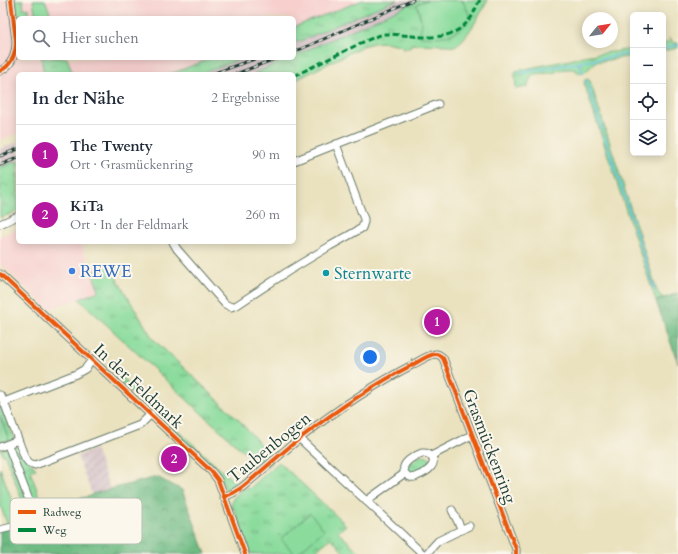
<!DOCTYPE html>
<html lang="de">
<meta charset="utf-8">
<style>
body{margin:0;font-family:Cardo,serif;background:#f6f6f7;color:#1f2937}
.controls{position:absolute;right:12px;top:12px;display:grid;overflow:hidden;border-radius:6px;box-shadow:0 2px 10px #0003}
.controls button{width:36px;height:36px;display:grid;place-items:center;padding:0;border:0;border-bottom:1px solid #e0e1e3;background:#fff;color:#1f2937;font:20px sans-serif}
.compass{position:absolute;left:582px;top:12px;width:36px;height:36px;border-radius:50%;background:#fff;box-shadow:0 2px 10px #0003;rotate:60deg}
.you{position:absolute;left:370px;top:357px;width:14px;height:14px;margin:-10px;border:3px solid #fff;border-radius:50%;background:#1a73e8;box-shadow:0 0 0 6px #1a73e833}
.badge{display:grid;place-items:center;width:26px;height:26px;border-radius:50%;background:#b5179e;color:#fff;font-size:13px;font-weight:700}
.pin{position:absolute;translate:-50% -50%;border:2px solid #fff;box-shadow:0 1px 4px #0006}
.list{margin:0;padding:0;list-style:none}
h2{display:flex;justify-content:space-between;align-items:center;height:52px;margin:0;padding:0 16px;font-size:17px}
h2 small{font-size:13px;font-weight:400;color:#747a83}
.list li{display:grid;grid-template-columns:26px 1fr auto;gap:12px;align-items:center;box-sizing:border-box;height:60px;padding:0 16px;border-top:1px solid #e0e1e3}
.list b{display:block;font-size:15px;white-space:nowrap}
.list p{margin:0;font-size:13px;white-space:nowrap;color:#747a83}
.list em{font-size:13px;font-style:normal;color:#747a83}
.icon{flex:none;width:22px;height:22px;fill:none;stroke:currentColor;stroke-width:2;stroke-linecap:round;stroke-linejoin:round}
.map{position:relative;flex:none;width:678px;height:554px;overflow:hidden}
.search{position:absolute;background:#fff;box-shadow:0 2px 10px #0003;left:16px;top:16px;width:280px;height:44px;display:flex;align-items:center;gap:10px;box-sizing:border-box;padding:0 14px;border-radius:6px;color:#747a83;font-size:15px}
.panel{position:absolute;background:#fff;box-shadow:0 2px 10px #0003;left:16px;top:72px;width:280px;height:172px;border-radius:6px}
.map>svg:first-child{display:block}
.built{fill:#f7d0ce}
.industrial{fill:url(#industrial-furrows)}
.railway{fill:#d2bec4}
.grass{fill:url(#grass-tufts);stroke:#548c68}
.forest{fill:url(#forest-crowns);stroke:#477c5c}
.garden{fill:#8adb9c;stroke:#548c68}
.lines{fill:none;stroke-linecap:round;stroke-linejoin:round}
.stream{stroke:#6cbce7;stroke-width:1.5}
.minor-casing{stroke:#667765;stroke-width:9}
.minor{stroke:#fff;stroke-width:7}
.rail-casing{stroke:#1f3d34;stroke-width:3}
.rail{stroke:#fbf7ec;stroke-width:1.5;stroke-dasharray:4.5;stroke-linecap:butt}
.quiet{stroke:#00873e;stroke-width:3;stroke-dasharray:6 3;stroke-linecap:butt}
.cycleway-casing{stroke:#fbf7ec;stroke-width:6}
.cycleway{stroke:#e8590c;stroke-width:4}
.shop-dot{fill:#3f7fe0;stroke:#fbf7ec;stroke-width:1.5}
.culture-dot{fill:#0f9aa8;stroke:#fbf7ec;stroke-width:1.5}
.labels{text-anchor:middle;stroke-width:4;stroke-linejoin:round;paint-order:stroke}
.shop-label{font-size:17px;fill:#366cbe;stroke:#fbf7ec;text-anchor:start}
.culture-label{font-size:17px;fill:#0d838f;stroke:#fbf7ec;text-anchor:start}
.street-label{font-size:17px;fill:#1f3d34;stroke:#fbf7ec}
.key{fill:#fbf7ec;stroke:#b9bfb5;stroke-width:1}
.key-label{font-size:11px;fill:#1f3d34}
</style>
<div class="map">
<svg width="678" height="554" viewBox="0 0 678 554">
<defs>
<pattern id="industrial-furrows" width="10" height="10" patternUnits="userSpaceOnUse"><rect width="10" height="10" fill="#d2bec4"/><path d="M-1 1l2-2M0 10L10 0M9 11l2-2" fill="none" stroke="#aa9ca0"/></pattern>
<pattern id="grass-tufts" width="24" height="20" patternUnits="userSpaceOnUse"><rect width="24" height="20" fill="#8adb9c"/><path d="M3 7l-1-3M5 7V3M7 7l1-3M15 17l-1-3M17 17v-4M19 17l1-3" fill="none" stroke="#70b380"/></pattern>
<pattern id="forest-crowns" width="20" height="18" patternUnits="userSpaceOnUse"><rect width="20" height="18" fill="#6fbb84"/><path d="M2 6a3 3 0 1 1 6 0M12 15a3 3 0 1 1 6 0" fill="none" stroke="#5b996d"/></pattern>
</defs>
<rect width="100%" height="100%" fill="#fbf7ec"/>
<filter id="ink" filterUnits="userSpaceOnUse"><feTurbulence type="fractalNoise" baseFrequency=".025" numOctaves="2"/><feDisplacementMap in="SourceGraphic" scale="8" xChannelSelector="R" yChannelSelector="G"/><feConvolveMatrix kernelMatrix="1 2 1 2 8 2 1 2 1" color-interpolation-filters="sRGB"/></filter>
<filter id="wash" filterUnits="userSpaceOnUse"><feTurbulence type="fractalNoise" baseFrequency=".012" numOctaves="4" result="noise"/><feDisplacementMap in="SourceGraphic" scale="16" xChannelSelector="R" yChannelSelector="G"/><feGaussianBlur stdDeviation="0.9" result="paint"/><feColorMatrix in="noise" values="0 0 0 0 0 0 0 0 0 0 0 0 0 0 0 0 0 1.4 0 .05"/><feComposite in="paint" operator="in"/></filter>
<g filter="url(#wash)">
<rect width="100%" height="100%" fill="#eae2bf"/>
<g class="built">
<polygon points="0,0 363,0 294,27 294,18 18,18 18,58 212,58 170,74 18,74 18,133 0,140"/>
<polygon points="18,228 18,242 80,242 99,291 79,299 48,309 0,264 0,236"/>
</g>
<polygon class="industrial" points="95,449 110,489 100,492 92,494 77,456"/>
<g class="railway">
<polygon points="398,0 419,0 294,56 294,41 298,42 386,4"/>
<polygon points="243,58 289,58 253,74 200,74"/>
<polygon points="18,142 18,161 0,167 0,149"/>
</g>
<g class="grass">
<polygon points="15,0 23,0 24,9 29,8 29,13 27,15 21,16 16,15 17,13"/>
<polygon points="33,0 45,0 51,15 44,18 36,18"/>
<polygon points="363,0 398,0 386,4 298,42 294,41 294,27"/>
<path d="M419,0H427L417,5L422,24L471,18L462,0H488C482,11 465,43 454,46C451,47 450,46 448,45L416,44L410,45V48H403L400,45L395,44L384,42L373,43L363,46L294,81V74H253L289,58H294V56Z"/>
<polygon points="669,38 674,43 678,43 678,48 663,51 663,43 670,42"/>
<path d="M633,49V56L596,62C591,65 587,73 581,73C578,73 576,70 573,69C569,69 563,69 560,70C557,70 555,73 551,73C540,74 529,71 528,87L516,89L515,73L516,71L519,70L570,60L583,56Z"/>
<polygon points="41,58 67,58 73,74 45,74 43,69"/>
<polygon points="212,58 243,58 200,74 170,74"/>
<path d="M588,79L590,81L656,288C658,293 659,295 664,298L656,301L584,83L585,80Z"/>
<polygon points="18,161 18,211 0,218 0,167"/>
<polygon points="109,266 153,339 238,419 271,457 271,463 264,470 199,411 79,299 99,291 92,272"/>
<polygon points="118,374 171,424 169,427 115,377"/>
<polygon points="0,404 14,438 13,440 3,442 9,439 0,416"/>
<polygon points="174,427 241,488 232,492 227,490 225,488 221,479 211,467 172,430"/>
<polygon points="14,445 18,446 36,469 32,470 31,474 43,506 39,518 12,449"/>
<polygon points="5,448 7,449 33,515 30,521 5,455 3,455 1,450"/>
<polygon points="422,455 430,458 430,466 414,476 407,472 407,465"/>
<path d="M279,462L346,525L338,532L361,554H345L331,538L312,554H251L234,508L232,509C229,498 238,493 246,488L249,489Z"/>
</g>
<g class="forest">
<polygon points="678,293 678,363 656,301"/>
<polygon points="157,477 182,490 206,554 0,554 0,530 37,521 43,506 91,496 92,494"/>
</g>
<g class="garden">
<path d="M427,0H462L471,18C455,37 443,38 419,36L422,24L417,4Z"/>
<polygon points="0,416 9,440 0,443"/>
<polygon points="0,468 20,522 29,519 30,521 8,526 0,505"/>
<polygon points="310,513 324,530 297,554 295,554 281,539"/>
</g>
<g class="lines">
<g class="stream">
<polyline points="663,48 678,45"/>
<polyline points="579,63 583,73"/>
<polyline points="520,73 633,53"/>
<polyline points="586,80 655,290"/>
</g>
</g>
</g>
<g filter="url(#ink)">
<g class="lines">
<defs>
<g id="minor">
<path d="M0,71C12,65 16,55 16,41L11,0"/>
<polyline points="294,161 438,104"/>
<polyline points="0,224 18,216"/>
<polyline points="173,242 177,249 225,304 231,307 237,305 287,272 330,246 362,228 364,222 364,219 336,144"/>
<polyline points="0,274 211,471 218,480 245,554"/>
<polyline points="0,395 4,402 25,458 29,463 35,465 140,425 151,414"/>
<polyline points="4,402 76,374 85,369 92,360"/>
<polyline points="300,439 423,554"/>
<polyline points="0,447 18,440"/>
<path d="M422,453C430,452 437,460 431,467C428,471 422,474 417,476C409,481 399,471 406,463C409,459 417,455 422,453Z"/>
<polyline points="431,456 472,435"/>
<path d="M224,497L233,493L241,488C261,472 279,455 299,439C335,411 373,385 414,364C419,361 430,354 436,354C439,354 441,356 443,358L516,549V554"/>
<polyline points="366,501 405,473"/>
<polyline points="452,510 462,530"/>
<polyline points="0,530 37,521 8,445"/>
<polyline points="426,554 438,541 469,526"/>
</g>
</defs>
<use href="#minor" class="minor-casing"/>
<use href="#minor" class="minor"/>
<defs>
<g id="rail">
<polyline points="294,52 413,0"/>
<polyline points="212,74 257,58"/>
<polyline points="236,74 277,58"/>
<polyline points="0,156 18,149"/>
<polyline points="0,165 18,158"/>
</g>
</defs>
<use href="#rail" class="rail-casing"/>
<use href="#rail" class="rail"/>
<path class="quiet" d="M294,76L363,42L377,36L385,34C415,34 448,47 470,19C474,14 476,6 480,0"/>
<defs>
<g id="cycleway">
<path d="M0,71C12,65 16,55 16,41L11,0"/>
<polyline points="0,274 211,471 218,480 245,554"/>
<path d="M224,497L233,493L241,488C261,472 279,455 299,439C335,411 373,385 414,364C419,361 430,354 436,354C439,354 441,356 443,358L516,549V554"/>
</g>
</defs>
<use href="#cycleway" class="cycleway-casing"/>
<use href="#cycleway" class="cycleway"/>
</g>
</g>
<circle class="shop-dot" cx="72" cy="271" r="4"/>
<circle class="culture-dot" cx="326" cy="273" r="4"/>
<g class="labels">
<g class="shop-label">
<text x="80" y="277">REWE</text>
</g>
<g class="culture-label">
<text x="334" y="279">Sternwarte</text>
</g>
<g class="street-label">
<text transform="translate(139 386) rotate(43)" y="6">In der Feldmark</text>
<text transform="translate(490 446) rotate(69)" y="6">Grasmückenring</text>
<text transform="translate(269 447) rotate(-39)" y="6">Taubenbogen</text>
</g>
</g>
<rect x="10" y="498" width="132" height="46" rx="6" class="key"/>
<rect x="18" y="510" width="18" height="4" fill="#e8590c"/>
<rect x="18" y="528" width="18" height="4" fill="#00873e"/>
<g class="key-label">
<text x="43" y="516">Radweg</text>
<text x="43" y="534">Weg</text>
</g>
</svg>
<div class="controls">
<button>+</button>
<button>−</button>
<button><svg class="icon" aria-label="locate" viewBox="0 0 24 24"><circle cx="12" cy="12" r="6"/><path d="M12 2v4M12 18v4M2 12h4M18 12h4"/></svg></button>
<button><svg class="icon" aria-label="layers" viewBox="0 0 24 24"><path d="M12 4l9 5-9 5-9-5zM3 14l9 5 9-5"/></svg></button>
</div>
<svg class="compass" viewBox="-18 -18 36 36"><path d="M0-13l5 13h-10z" fill="#e53935"/><path d="M0 13l5-13h-10z" fill="#747a83"/></svg>
<div class="you"></div>
<div class="pin badge" style="left:437px;top:322px">1</div>
<div class="pin badge" style="left:174px;top:459px">2</div>
<div class="search"><svg class="icon" aria-label="search" viewBox="0 0 24 24"><circle cx="10" cy="10" r="6"/><path d="M15 15l6 6"/></svg>Hier suchen</div>
<section class="panel">
<h2>In der Nähe<small>2 Ergebnisse</small></h2>
<ul class="list">
<li><span class="badge">1</span><div><b>The Twenty</b><p>Ort · Grasmückenring</p></div><em>90 m</em></li>
<li><span class="badge">2</span><div><b>KiTa</b><p>Ort · In der Feldmark</p></div><em>260 m</em></li>
</ul>
</section>
</div>
